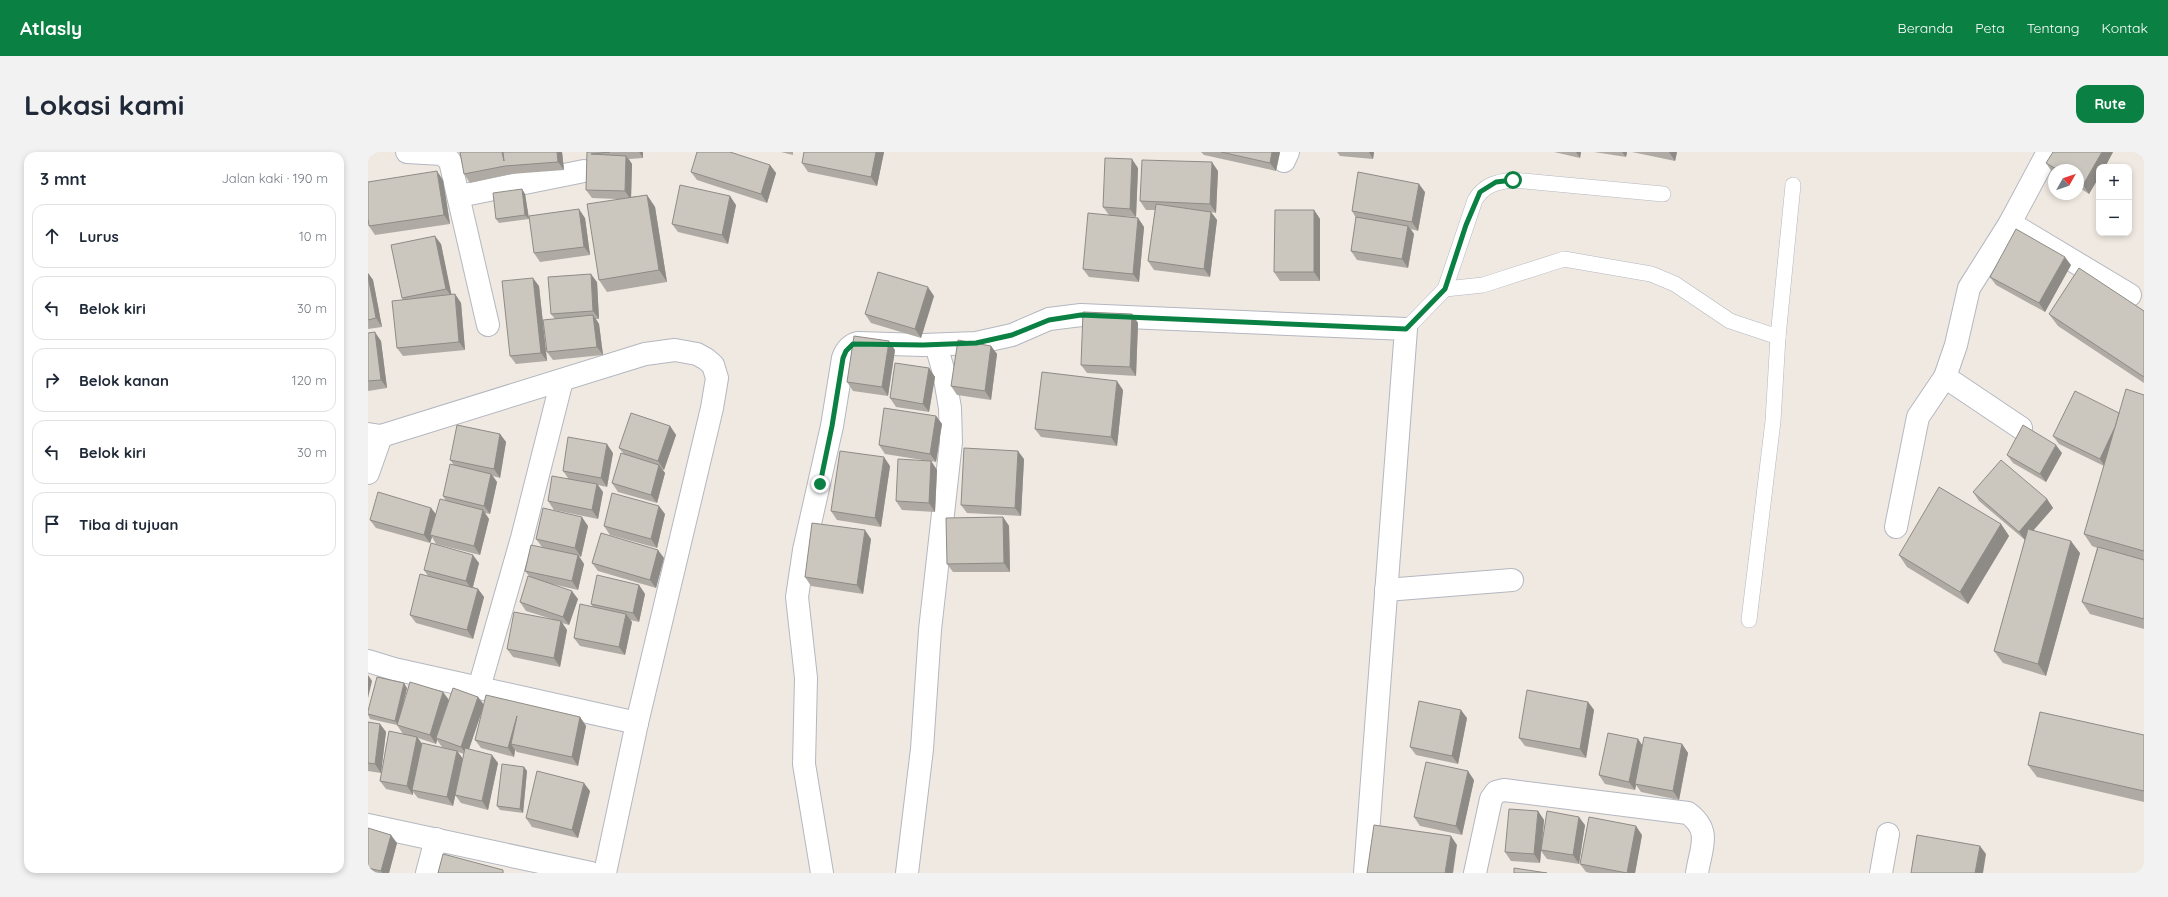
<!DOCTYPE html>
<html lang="id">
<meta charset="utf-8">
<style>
body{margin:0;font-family:Quicksand,sans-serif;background:#f2f2f3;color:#1f2937}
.controls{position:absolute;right:12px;top:12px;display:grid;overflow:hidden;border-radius:8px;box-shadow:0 2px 6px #0003}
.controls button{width:36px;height:36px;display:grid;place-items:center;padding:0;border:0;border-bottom:1px solid #e0e1e3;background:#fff;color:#1f2937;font:20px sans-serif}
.compass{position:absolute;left:1680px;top:12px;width:36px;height:36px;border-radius:50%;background:#fff;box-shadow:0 2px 6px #0003;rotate:50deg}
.stop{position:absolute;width:12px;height:12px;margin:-9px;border:3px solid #0b8043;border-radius:50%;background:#fff}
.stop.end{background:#0b8043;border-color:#fff;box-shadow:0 1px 4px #0008}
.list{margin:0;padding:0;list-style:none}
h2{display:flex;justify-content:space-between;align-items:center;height:52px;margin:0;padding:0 16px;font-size:17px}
h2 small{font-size:13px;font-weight:400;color:#747a83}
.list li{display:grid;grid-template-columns:26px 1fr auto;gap:12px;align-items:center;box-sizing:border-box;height:64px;margin:0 8px 8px;padding:0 8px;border:1px solid #e0e1e3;border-radius:12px}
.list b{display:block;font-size:15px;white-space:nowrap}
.list em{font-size:13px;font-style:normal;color:#747a83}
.icon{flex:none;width:22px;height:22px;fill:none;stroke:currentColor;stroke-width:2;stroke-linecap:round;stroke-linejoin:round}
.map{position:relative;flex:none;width:1776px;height:721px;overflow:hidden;border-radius:12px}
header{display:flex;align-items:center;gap:24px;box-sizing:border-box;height:56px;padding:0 20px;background:#0b8043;color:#fff}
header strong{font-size:19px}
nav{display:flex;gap:22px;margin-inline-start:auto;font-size:14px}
.intro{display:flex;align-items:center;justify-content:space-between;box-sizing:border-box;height:96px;padding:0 24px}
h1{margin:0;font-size:28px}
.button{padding:10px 18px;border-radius:12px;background:#0b8043;color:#fff;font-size:14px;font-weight:700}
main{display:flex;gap:24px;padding:0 24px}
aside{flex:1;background:#fff;border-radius:12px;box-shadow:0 2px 6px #0003}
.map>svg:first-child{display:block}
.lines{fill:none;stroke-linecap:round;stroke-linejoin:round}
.service-casing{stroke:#b4b7c1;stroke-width:16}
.minor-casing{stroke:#b4b7c1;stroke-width:24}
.service{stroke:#fff;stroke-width:15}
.minor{stroke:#fff;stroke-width:22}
.wall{fill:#afaba4;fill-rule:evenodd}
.shaded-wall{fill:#8e8b86}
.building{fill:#cbc7bf;stroke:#8e8b86}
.route{stroke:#0b8043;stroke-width:5}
</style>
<header>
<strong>Atlasly</strong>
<nav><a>Beranda</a><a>Peta</a><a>Tentang</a><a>Kontak</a></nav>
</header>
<div class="intro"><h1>Lokasi kami</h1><a class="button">Rute</a></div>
<main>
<aside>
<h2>3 mnt<small>Jalan kaki · 190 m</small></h2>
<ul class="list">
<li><svg class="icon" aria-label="ahead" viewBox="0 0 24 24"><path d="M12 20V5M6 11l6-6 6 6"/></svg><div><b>Lurus</b></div><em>10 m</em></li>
<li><svg class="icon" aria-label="left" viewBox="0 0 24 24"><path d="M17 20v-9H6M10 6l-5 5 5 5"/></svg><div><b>Belok kiri</b></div><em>30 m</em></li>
<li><svg class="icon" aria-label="right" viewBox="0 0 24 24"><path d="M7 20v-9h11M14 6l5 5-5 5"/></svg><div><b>Belok kanan</b></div><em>120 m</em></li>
<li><svg class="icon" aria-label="left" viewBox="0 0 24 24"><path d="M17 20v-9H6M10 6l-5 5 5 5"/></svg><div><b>Belok kiri</b></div><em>30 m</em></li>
<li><svg class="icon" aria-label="arrive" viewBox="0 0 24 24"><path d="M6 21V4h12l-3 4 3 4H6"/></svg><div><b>Tiba di tujuan</b></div></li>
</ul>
</aside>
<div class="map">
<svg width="1776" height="721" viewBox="0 0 1776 721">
<rect width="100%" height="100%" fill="#efe9e1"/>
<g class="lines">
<defs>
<g id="service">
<polyline points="1077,137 1115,133 1196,107 1283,122 1307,132 1362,169 1410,185"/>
<path d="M1038,177L1077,137L1107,48C1116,33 1128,30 1145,28L1295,42"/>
<polyline points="1381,468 1405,269 1410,185 1425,33"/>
</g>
<g id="minor">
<polyline points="39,0 74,2 82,9 120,173"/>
<polyline points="916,9 920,0"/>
<polyline points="91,44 216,19"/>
<polyline points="1642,71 1762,143"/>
<polyline points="1577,225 1653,276"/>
<polyline points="0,282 13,284 277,202 307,198 329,202 338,207 345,213 349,226 344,256 269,571 237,721"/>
<polyline points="0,321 13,284"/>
<polyline points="1528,375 1550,265 1577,225 1588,193 1601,136 1642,71 1680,0"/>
<polyline points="1018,438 1144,428"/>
<polyline points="0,509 26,517 269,571"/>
<polyline points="111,536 154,386 194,228"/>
<polyline points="0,673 223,721"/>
<polyline points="59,721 68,687"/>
<path d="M454,721L436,612L438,526L429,445L436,398L464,274L475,206C478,198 482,193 490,191L555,193L608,191L644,183L681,167L713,163L1038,177L997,721"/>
<polyline points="539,721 554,597 562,478 583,290 582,256 576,221 568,193"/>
<path d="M1107,721L1123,647L1128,640L1136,638L1320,661C1344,679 1333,695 1329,721"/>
<polyline points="1513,721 1520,682"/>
</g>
</defs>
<use href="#service" class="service-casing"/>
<use href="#minor" class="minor-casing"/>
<use href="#service" class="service"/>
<use href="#minor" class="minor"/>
</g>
<g class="wall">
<polygon points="92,0 194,0 196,18 143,22 102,31 96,22"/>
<polygon points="219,0 275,0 275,6 261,7 264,12 263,45 279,43 287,55 299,130 239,140 231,128 249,47 224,46 218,38"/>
<polygon points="413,0 425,0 425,3"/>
<polygon points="436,0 516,0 509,34 440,20 434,11"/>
<polygon points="833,0 912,0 908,19 836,3"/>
<polygon points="969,0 1006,0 1005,7 972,4"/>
<polygon points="1186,0 1213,0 1212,6"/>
<polygon points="1226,0 1259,0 1258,5"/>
<polygon points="1264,0 1309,0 1307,9"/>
<polygon points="1745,0 1737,15 1731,15 1731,25 1721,42 1710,35 1710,18 1686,18 1686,21 1684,20 1678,11"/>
<polygon points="402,13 408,21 399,51 329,28 323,20"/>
<polygon points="770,16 768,65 748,64 770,66 776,75 771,130 721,125 715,117 741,63 735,55"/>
<polygon points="850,19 848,61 843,60 849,68 842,125 786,118 780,109 787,58 778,58 772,49"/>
<polygon points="75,28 82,72 7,83 1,74"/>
<polygon points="154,37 157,42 161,67 131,71 128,67"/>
<polygon points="1057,40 1050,79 1043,77 1046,82 1040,116 989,108 983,99 988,66 984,59"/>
<polygon points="368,53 360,92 310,80 304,72"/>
<polygon points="946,58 952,67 952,129 912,129 906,120"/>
<polygon points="217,66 222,103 172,110 166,101"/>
<polygon points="73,92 83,143 87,142 93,151 97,198 35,204 29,196 35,148 34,146"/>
<polygon points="1703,113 1677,160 1628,133 1622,125"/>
<polygon points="0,121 5,128 14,175 0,177"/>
<polygon points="229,130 231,167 228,167 231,172 235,203 185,208 179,200 187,167 183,162"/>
<polygon points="171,134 179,209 148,212 142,204"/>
<polygon points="566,144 553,186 503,171 497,162"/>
<polygon points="1776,159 1776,231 1690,174 1681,162"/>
<polygon points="764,162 770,171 768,224 719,221 713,213"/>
<polygon points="0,181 13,189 19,236 0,239"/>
<polygon points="623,194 629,202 623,248 589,243 583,234"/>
<polygon points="527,198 520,244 485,239 479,230"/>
<polygon points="561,216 567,225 561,260 528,255 522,246"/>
<polygon points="755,238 749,294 673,285 667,277"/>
<polygon points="1776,243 1776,477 1722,462 1714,450 1729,396 1724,394 1716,382 1736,314 1691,292 1685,284 1751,261"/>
<polygon points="568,264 574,272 568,310 563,309 569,318 567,360 534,358 528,349 561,309 517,302 511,293"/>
<polygon points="302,274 308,283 296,318 294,317 297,321 289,351 250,340 244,331 256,302 251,296"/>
<polygon points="132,282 138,290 132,326 125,324 129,330 122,362 117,361 121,367 112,403 68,392 64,385 62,391 8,376 2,368 63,356 68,362 78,349 75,344 86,313 82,308"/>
<polygon points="245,301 239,335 230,333 235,340 230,367 186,358 180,349 200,326 195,319"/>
<polygon points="1694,301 1678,330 1645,311 1639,303"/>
<polygon points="656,307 653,364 599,361 593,353"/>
<polygon points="522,314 513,375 469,368 463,359"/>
<polygon points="1605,340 1679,347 1685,356 1665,378 1712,401 1678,524 1635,511 1626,499 1657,388 1611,349"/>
<polygon points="297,362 289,396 242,383 236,374"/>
<polygon points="635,365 641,374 642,420 585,420 579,412"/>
<polygon points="1633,372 1641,384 1600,452 1539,415 1531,403"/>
<polygon points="220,374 213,405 211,404 216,412 210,438 184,432 210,447 201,473 194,471 199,478 192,515 145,505 139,497 184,467 158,459 152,450 161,424 157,419 174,395 168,387"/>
<polygon points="503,387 495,442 443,434 437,425"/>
<polygon points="296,406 288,436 230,419 224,411"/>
<polygon points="111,411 105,435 110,437 116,445 105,487 48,471 42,463 60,424 56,418"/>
<polygon points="271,433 277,442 271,470 262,468 264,470 257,503 212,494 206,486 225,455 223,452"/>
<path d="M39,536L33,559L81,548L110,545L116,553L212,565L218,574L210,614L149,600L147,598L146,605L113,596L107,588L115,556L101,597L130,611L120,658L93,651L87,643L96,602L90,600L95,607L85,654L50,646L45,640V643L18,637L12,629L35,582L29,573L2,567L0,563V559ZM50,586L68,592L69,588L74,595L77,596L54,592Z"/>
<polygon points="1220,550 1226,558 1218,606 1157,594 1151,586"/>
<polygon points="1099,566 1090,612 1048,603 1042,595"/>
<polygon points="0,570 12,572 18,580 13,621 0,619"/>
<polygon points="1776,583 1776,650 1669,625 1660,613"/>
<polygon points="1270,587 1274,593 1314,592 1320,601 1311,648 1273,640 1268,633 1267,638 1237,632 1231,623"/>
<polygon points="156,615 159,619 155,661 132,658 129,654"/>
<polygon points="1106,628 1094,683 1052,674 1046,665"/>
<polygon points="222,639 210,686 164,675 158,666"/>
<polygon points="1170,659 1176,668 1174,691 1217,673 1211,712 1179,707 1173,699 1172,711 1143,709 1137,700"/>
<polygon points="0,676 29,691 21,721 0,721"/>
<polygon points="1274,683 1267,721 1222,721 1218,720 1212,712"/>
</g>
<g class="shaded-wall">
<polygon points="189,0 194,0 196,18 190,10"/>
<polygon points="271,0 275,0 275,6"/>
<polygon points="508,0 516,0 509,34 503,25"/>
<polygon points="904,0 912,0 908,19 902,11"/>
<polygon points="1001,0 1006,0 1005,7"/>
<polygon points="1208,0 1213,0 1212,6"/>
<polygon points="1254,0 1259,0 1258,5"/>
<polygon points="1301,0 1309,0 1307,9"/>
<polygon points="1734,0 1745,0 1737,15 1731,15 1731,25 1721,42 1715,33"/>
<polygon points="258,4 264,12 263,48 257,39"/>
<polygon points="764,7 770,16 768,65 762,57"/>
<polygon points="844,10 850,19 848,61 842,52"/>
<polygon points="402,13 408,21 399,51 393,42"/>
<polygon points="69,19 75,28 82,72 76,63"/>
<polygon points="1051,32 1057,40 1050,79 1044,70"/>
<polygon points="154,37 157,42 161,67 157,63"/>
<polygon points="279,43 287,55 299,130 291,118"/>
<polygon points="362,44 368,53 360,92 354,83"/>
<polygon points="211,57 217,66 222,103 216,95"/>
<polygon points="946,58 952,67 952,129 946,120"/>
<polygon points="843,60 849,68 842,125 836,117"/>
<polygon points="770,66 776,75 771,130 765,122"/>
<polygon points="1040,74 1046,82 1040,116 1034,107"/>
<polygon points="67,84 73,92 84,145 78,137"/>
<polygon points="1697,105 1703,113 1677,160 1671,151"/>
<polygon points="0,121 5,128 14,175 8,166 0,124"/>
<polygon points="223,122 229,130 231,167 225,159"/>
<polygon points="165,126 171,134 179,209 173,201"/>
<polygon points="560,135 566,144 553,186 547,177"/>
<polygon points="87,142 93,151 97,198 91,190"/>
<polygon points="764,162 770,171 768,224 762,215"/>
<polygon points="225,163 231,172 235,203 229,195"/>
<polygon points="7,180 13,189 19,236 13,228"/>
<polygon points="521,189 527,198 520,244 514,235"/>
<polygon points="623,194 629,202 623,248 617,239"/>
<polygon points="561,216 567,225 561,260 555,252"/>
<polygon points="749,229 755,238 749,294 743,285"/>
<polygon points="1753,262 1738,316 1732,307"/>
<polygon points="568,264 574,272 568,310 562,302"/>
<polygon points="302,274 308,283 296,318 290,309"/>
<polygon points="132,282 138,290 132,326 126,317"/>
<polygon points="239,292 245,301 239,335 233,326"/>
<polygon points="1688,293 1694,301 1678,330 1672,322"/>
<polygon points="650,299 656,307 653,364 647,356"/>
<polygon points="516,305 522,314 513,375 507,366"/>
<polygon points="563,309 569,318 567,360 561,351"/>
<polygon points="291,313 297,321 289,351 283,343"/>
<polygon points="123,322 129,330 122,362 116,354"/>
<polygon points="229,332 235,340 230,367 224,358"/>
<polygon points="1679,347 1685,356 1657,388 1651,380"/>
<polygon points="291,354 297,362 289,396 283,387"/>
<polygon points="63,356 69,364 62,383 64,385 62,391 56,383"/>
<polygon points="115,358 121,367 112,403 106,394"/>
<polygon points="214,365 220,374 213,405 207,396"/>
<polygon points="635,365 641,374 642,420 636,411"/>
<polygon points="1633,372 1641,384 1600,452 1592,440"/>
<polygon points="497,378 503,387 495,442 489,433"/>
<polygon points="1703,389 1712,401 1678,524 1670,512"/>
<polygon points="290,398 296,406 288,436 282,428"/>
<polygon points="105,403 111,411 104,438 98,429"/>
<polygon points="210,403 216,412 210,438 204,429"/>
<polygon points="271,433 277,442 271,470 265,461"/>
<polygon points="110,437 116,445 105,487 99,478"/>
<polygon points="204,439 210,447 201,473 195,465"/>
<polygon points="258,462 264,470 257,503 251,495"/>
<polygon points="193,469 199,478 192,515 186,506"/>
<polygon points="0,523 4,529 0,546"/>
<polygon points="36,531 39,536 30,573 27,569"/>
<polygon points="75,540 81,548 68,586 69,588 68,592 62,583"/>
<polygon points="110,545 116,553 99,603 93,595"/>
<polygon points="1220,550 1226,558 1218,606 1212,597"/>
<polygon points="1093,558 1099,566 1090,612 1084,604"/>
<polygon points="149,564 143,592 147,598 146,605 140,596"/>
<polygon points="212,565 218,574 210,614 204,605"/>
<polygon points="12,572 18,580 13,621 7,612"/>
<polygon points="49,585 55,593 44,638 45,640 45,643 39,634"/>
<polygon points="1270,587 1276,596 1267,632 1268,633 1267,638 1261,630"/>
<polygon points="1314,592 1320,601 1311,648 1305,639"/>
<polygon points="89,599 95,607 85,654 79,645"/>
<polygon points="124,603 130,611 120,658 114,649"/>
<polygon points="156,615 159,619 155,661 152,657"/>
<polygon points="1100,619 1106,628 1094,683 1088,674"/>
<polygon points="216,631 222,639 210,686 204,678"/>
<polygon points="1170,659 1176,668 1172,711 1166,702"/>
<polygon points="1211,665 1217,673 1211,712 1205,703"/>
<polygon points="1268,674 1274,683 1267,721 1259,721"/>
<polygon points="23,683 29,691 21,721 14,721 13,719"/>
<polygon points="1083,684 1089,693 1085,721 1077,721"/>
<polygon points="1612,694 1618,702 1615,721 1607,721"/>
</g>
<g class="building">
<polygon points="92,0 134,0 136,9 135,0 189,0 190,10 137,14 96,22"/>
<polygon points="219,0 242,0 223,2 258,4 257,39 218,38"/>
<polygon points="329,0 362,0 402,13 393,42 323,20"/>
<polygon points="436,0 508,0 503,25 434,11"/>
<polygon points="853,0 904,0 902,11"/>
<polygon points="1685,0 1734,0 1715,33 1710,30 1710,18 1690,18 1678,11"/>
<polygon points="737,6 764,7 762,57 735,55"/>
<polygon points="774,8 844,10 842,52 772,49"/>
<polygon points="69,19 76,63 1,74 0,66 0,30"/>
<polygon points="990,20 1051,32 1044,70 984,59"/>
<polygon points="312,33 362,44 354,83 304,72"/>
<polygon points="154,37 157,63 128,67 125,41"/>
<polygon points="279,43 291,118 231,128 219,52"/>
<polygon points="788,52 843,60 836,117 780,109"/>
<polygon points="211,57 216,95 166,101 161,64"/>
<polygon points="907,58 946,58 946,120 906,120"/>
<polygon points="720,61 770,66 765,122 715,117"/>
<polygon points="988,65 1040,74 1034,107 983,99"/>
<polygon points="1648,77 1697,105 1671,151 1622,125"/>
<polygon points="67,84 78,137 34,146 23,93"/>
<polygon points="1711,116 1776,159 1776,225 1681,162"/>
<polygon points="510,120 560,135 547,177 497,162"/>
<polygon points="223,122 225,159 183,162 180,125"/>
<polygon points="0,124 8,166 0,168"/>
<polygon points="165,126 173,201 142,204 134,129"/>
<polygon points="87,142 91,190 29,196 24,149"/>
<polygon points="715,160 764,162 762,215 713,213"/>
<polygon points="225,163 229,195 179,200 175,168"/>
<polygon points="7,180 13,228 0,229 0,181"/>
<polygon points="486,184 521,189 514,235 479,230"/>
<polygon points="590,188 623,194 617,239 583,234"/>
<polygon points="527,211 561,216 555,252 522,246"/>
<polygon points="674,220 749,229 743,285 667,277"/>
<polygon points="1758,237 1776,243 1776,399 1716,382"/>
<polygon points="1707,239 1751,261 1747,275 1732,307 1685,284"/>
<polygon points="516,256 568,264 562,302 511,293"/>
<polygon points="263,261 302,274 290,309 251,296"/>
<polygon points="89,273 132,282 126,317 82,308"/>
<polygon points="1655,273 1688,293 1672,322 1639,303"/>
<polygon points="200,285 239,292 233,326 195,319"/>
<polygon points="596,296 650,299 647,356 593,353"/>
<polygon points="472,299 516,305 507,366 463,359"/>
<polygon points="253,301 291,313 283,343 244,331"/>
<polygon points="530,307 563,309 561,351 528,349"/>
<polygon points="1633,308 1679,347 1651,380 1605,340"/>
<polygon points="82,312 123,322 116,354 75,344"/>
<polygon points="184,324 229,332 224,358 180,349"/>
<polygon points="1571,335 1633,372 1592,440 1531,403"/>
<polygon points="10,340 63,356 56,383 2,368"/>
<polygon points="244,341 291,354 283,387 236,374"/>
<polygon points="72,347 115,358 106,394 62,383"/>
<polygon points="175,356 214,365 207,396 168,387"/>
<polygon points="635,365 636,411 579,412 578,366"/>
<polygon points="444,371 497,378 489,433 437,425"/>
<polygon points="1660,377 1703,389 1670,512 1626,499"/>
<polygon points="233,381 290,398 282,428 224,411"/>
<polygon points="63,391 105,403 98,429 56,418"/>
<polygon points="163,393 210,403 204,429 157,419"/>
<polygon points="1730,395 1776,408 1776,467 1714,450"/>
<polygon points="52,422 110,437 99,478 42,463"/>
<polygon points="229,423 271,433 265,461 223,452"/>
<polygon points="160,424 204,439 195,465 152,450"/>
<polygon points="212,452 258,462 251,495 206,486"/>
<polygon points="146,460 193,469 186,506 139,497"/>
<polygon points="9,525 36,531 27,569 0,562 0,559"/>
<polygon points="42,530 75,540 62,583 29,573"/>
<polygon points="85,536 110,545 93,595 68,586"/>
<polygon points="1159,538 1220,550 1212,597 1151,586"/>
<polygon points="118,543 212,565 204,605 143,592 149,564 140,596 107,588"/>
<polygon points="1051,549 1093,558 1084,604 1042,595"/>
<polygon points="1672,560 1776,583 1776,639 1660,613"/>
<polygon points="0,570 12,572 7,612 0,611"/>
<polygon points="21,579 49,585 39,634 12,629"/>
<polygon points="1240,581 1270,587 1261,630 1231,623"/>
<polygon points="1276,585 1314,592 1305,639 1267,632"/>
<polygon points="54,591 89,599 79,645 44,638"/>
<polygon points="97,596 124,603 114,649 87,643"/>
<polygon points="1058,610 1100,619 1088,674 1046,665"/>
<polygon points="134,612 156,615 152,657 129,654"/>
<polygon points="169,619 216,631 204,678 158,666"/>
<polygon points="1141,657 1170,659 1166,702 1137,700"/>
<polygon points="1179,659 1211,665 1205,703 1173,698"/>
<polygon points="1221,665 1268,674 1259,721 1212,712"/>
<polygon points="1006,673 1083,684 1077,721 999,721"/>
<polygon points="0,676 23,683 13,719 0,716"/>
<polygon points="1549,683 1612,694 1607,721 1543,721"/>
<polygon points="75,702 135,718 135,721 70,721"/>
<polygon points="1146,716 1179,721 1146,721"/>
</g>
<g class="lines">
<polyline class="route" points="452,332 464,274 475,206 478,199 485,192 555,193 608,191 644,183 681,168 713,163 1038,177 1077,137 1098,73 1112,40 1128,30 1145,28"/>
</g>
</svg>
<div class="controls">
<button>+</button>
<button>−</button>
</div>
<svg class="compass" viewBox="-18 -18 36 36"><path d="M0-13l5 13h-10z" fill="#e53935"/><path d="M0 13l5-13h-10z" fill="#747a83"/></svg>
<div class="stop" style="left:1145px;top:28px"></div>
<div class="stop end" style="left:452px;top:332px"></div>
</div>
</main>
